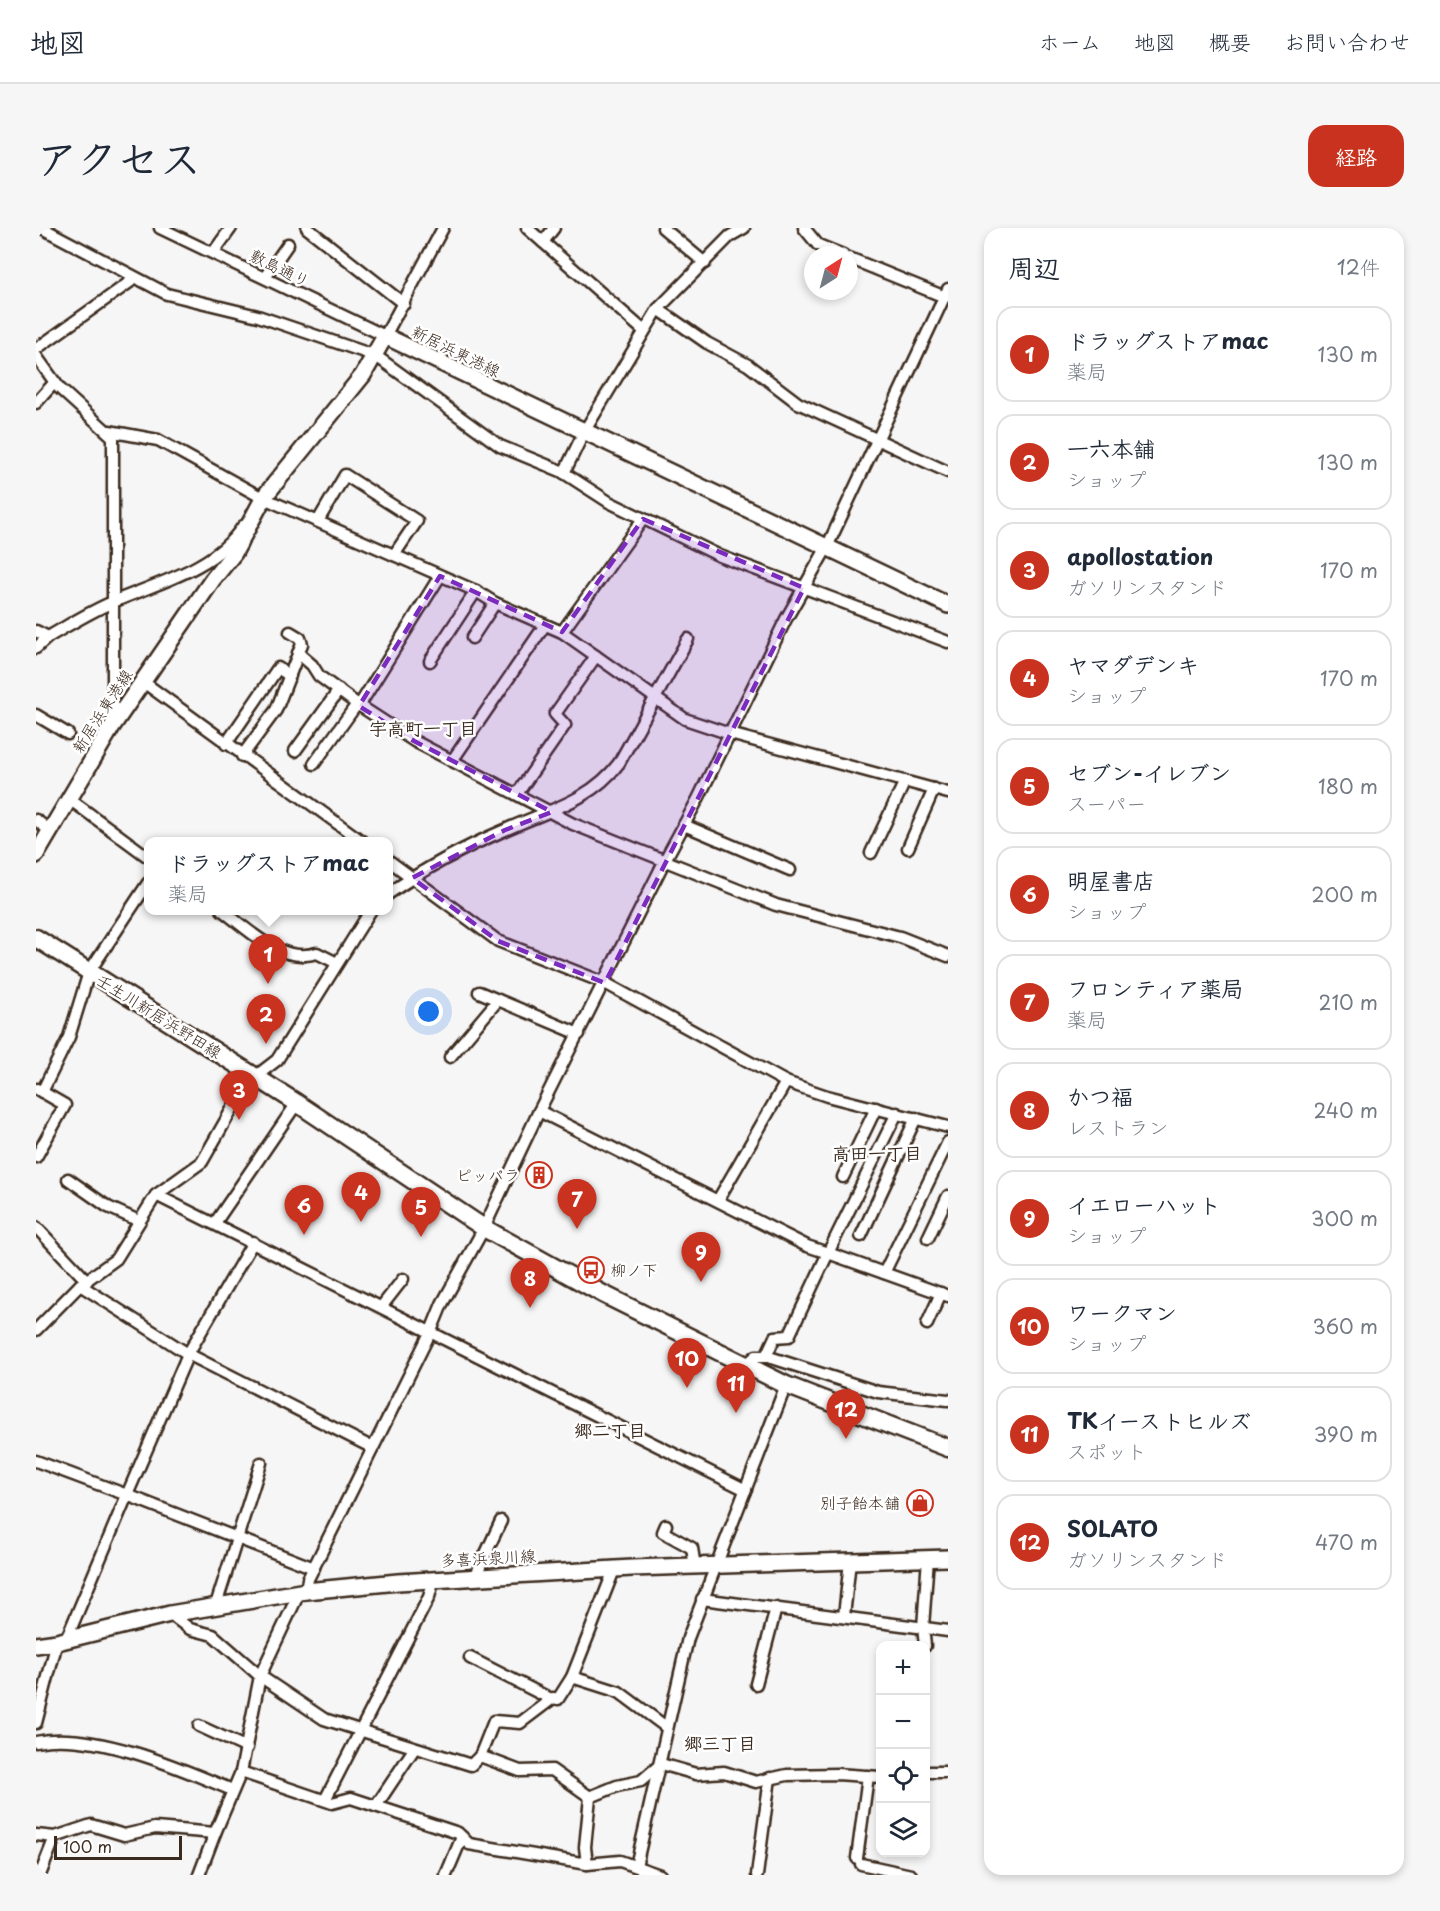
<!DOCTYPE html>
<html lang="ja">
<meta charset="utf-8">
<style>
body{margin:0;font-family:"Playpen Sans","Klee One",sans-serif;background:#f6f6f7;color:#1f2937}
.controls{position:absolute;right:18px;bottom:18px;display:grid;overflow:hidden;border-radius:12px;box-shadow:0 3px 9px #0003}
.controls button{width:54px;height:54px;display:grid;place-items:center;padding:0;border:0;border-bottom:2px solid #e0e1e3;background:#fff;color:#1f2937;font:30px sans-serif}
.compass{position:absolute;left:768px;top:18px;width:54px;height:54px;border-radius:50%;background:#fff;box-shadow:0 3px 9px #0003;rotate:36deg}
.scale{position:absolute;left:18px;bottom:15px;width:128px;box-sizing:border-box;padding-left:6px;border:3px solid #3b2a1e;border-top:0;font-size:16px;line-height:21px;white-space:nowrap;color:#3b2a1e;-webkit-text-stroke:4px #fff;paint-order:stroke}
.you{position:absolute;left:393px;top:784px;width:21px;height:21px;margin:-15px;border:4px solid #fff;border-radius:50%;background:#1a73e8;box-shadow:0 0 0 9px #1a73e833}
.badge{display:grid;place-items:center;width:39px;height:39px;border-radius:50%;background:#c8321e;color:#fff;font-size:20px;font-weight:700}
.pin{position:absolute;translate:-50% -50px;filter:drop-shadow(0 2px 3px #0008)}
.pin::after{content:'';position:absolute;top:32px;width:21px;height:18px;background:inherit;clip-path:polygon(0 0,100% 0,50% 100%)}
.popup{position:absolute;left:108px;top:609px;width:249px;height:78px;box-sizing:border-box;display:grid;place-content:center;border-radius:12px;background:#fff;filter:drop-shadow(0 2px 4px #0005);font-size:20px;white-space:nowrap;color:#747a83}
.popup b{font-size:22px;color:#1f2937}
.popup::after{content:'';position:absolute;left:50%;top:100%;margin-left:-12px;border:12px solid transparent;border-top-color:#fff}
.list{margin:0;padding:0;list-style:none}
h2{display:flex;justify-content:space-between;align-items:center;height:78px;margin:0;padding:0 24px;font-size:26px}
h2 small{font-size:20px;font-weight:400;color:#747a83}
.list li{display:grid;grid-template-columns:39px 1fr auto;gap:18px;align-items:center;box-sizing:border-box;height:96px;margin:0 12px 12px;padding:0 12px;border:2px solid #e0e1e3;border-radius:18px}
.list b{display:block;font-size:22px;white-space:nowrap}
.list p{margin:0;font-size:20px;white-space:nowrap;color:#747a83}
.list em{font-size:20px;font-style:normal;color:#747a83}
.icon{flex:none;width:33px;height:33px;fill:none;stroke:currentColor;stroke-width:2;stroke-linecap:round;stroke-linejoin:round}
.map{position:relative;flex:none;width:912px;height:1647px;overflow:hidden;border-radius:18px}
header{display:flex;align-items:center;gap:36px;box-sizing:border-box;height:84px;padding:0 30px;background:#fff;border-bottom:2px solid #e0e1e3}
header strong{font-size:28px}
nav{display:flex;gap:33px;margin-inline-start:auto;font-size:21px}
.intro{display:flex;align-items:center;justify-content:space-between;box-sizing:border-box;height:144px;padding:0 36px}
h1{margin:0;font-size:42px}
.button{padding:15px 27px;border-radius:18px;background:#c8321e;color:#fff;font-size:21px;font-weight:700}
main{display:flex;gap:36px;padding:0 36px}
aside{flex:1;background:#fff;border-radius:18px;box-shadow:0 3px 9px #0003}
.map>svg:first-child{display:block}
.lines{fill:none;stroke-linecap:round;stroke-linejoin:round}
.minor-casing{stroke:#3b2a1e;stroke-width:15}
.secondary-casing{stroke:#3b2a1e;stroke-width:20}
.primary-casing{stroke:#3b2a1e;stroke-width:21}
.minor{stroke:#fff;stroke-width:10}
.secondary{stroke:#fff;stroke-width:15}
.primary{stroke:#fff;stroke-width:16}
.marked{fill:#7b2cbf;fill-opacity:0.2;stroke:#7b2cbf;stroke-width:4.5;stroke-dasharray:12 8;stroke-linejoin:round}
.labels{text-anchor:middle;stroke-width:5;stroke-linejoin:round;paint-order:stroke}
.street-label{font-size:16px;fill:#3b2a1e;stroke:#fff}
.poi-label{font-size:16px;fill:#3b2a1e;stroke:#fff;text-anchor:end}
.neighbourhood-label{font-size:18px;font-weight:bold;fill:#3b2a1e;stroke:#fff}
</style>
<header>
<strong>地図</strong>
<nav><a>ホーム</a><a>地図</a><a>概要</a><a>お問い合わせ</a></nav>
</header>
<div class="intro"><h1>アクセス</h1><a class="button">経路</a></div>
<main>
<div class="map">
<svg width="912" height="1647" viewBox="0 0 912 1647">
<rect width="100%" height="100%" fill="#f7f6f6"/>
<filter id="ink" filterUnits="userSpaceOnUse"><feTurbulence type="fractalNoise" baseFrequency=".0167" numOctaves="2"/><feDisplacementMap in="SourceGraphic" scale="12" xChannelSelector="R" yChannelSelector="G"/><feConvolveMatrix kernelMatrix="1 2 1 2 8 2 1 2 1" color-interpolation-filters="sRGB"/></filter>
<g filter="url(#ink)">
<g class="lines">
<defs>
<g id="minor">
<polyline points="6,0 131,66 222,88 340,128 464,218 525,243 573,274 684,328 912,414"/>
<polyline points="124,0 349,108 407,0"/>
<polyline points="271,0 368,76"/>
<polyline points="491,0 607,102"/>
<polyline points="627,0 669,35"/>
<polyline points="768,0 782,17 807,27"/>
<polyline points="507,14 518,0"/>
<polyline points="177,25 195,0"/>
<polyline points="813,30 909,69"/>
<polyline points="229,49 252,16"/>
<polyline points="622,81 671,115 712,137 762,175 912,244"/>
<polyline points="0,121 94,54 96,48"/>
<polyline points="0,128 23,160 77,209 77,497"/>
<polyline points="0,175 19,154"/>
<polyline points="73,203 122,212 223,268 440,363 459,375 526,404 649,491 694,506 912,565"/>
<polyline points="528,245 548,204 622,81 694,8 708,0"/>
<polyline points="282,293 309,247 381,293 358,327"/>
<path d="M0,403L12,409C33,397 55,383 77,374C121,355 179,341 207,298"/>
<polyline points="526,404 607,291"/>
<polyline points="436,410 459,375"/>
<polyline points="0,420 12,409"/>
<polyline points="262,425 276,437 283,448 321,476 378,513 537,596 740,677 864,709 912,728"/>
<polyline points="394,433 440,363"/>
<polyline points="106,453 327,614"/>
<polyline points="323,478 404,348"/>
<polyline points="0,487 32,506"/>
<polyline points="190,516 242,440 254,448"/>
<polyline points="259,523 303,462"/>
<polyline points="206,528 240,482 266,416 264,410 254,404"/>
<polyline points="416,533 509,397"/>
<polyline points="278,536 321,476"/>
<polyline points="481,566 529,497 519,486 560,428"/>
<polyline points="32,570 112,629"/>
<polyline points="0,592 13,602"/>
<polyline points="648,597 754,642"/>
<polyline points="872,620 898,561"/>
<polyline points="835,625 869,553"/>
<polyline points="352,632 462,713 569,755 750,854 791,868 912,899"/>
<path d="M352,666C388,641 429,619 469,602C510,583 555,573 583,535L652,411"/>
<path d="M186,682C214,703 245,736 281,725L301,735"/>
<polyline points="443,764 543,806"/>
<polyline points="414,829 462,772"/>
<polyline points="6,864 33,809 53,744 112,655"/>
<polyline points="503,883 771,1018 792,1025 753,1108 739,1109 730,1128 720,1128 709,1138"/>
<polyline points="861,885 792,1025 912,1068"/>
<polyline points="0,929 29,877 1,861"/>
<polyline points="807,949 840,880"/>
<polyline points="32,951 72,979 103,993"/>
<polyline points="120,967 710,1262"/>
<polyline points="682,972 750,854"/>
<polyline points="179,995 261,875"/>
<polyline points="0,999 51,1053"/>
<polyline points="825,1008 880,890"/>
<polyline points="892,1010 912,968"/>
<polyline points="217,1014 152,1126 91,1267 278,1340"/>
<polyline points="848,1045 912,914"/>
<polyline points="44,1057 152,1126 337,1220"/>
<polyline points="346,1078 367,1051"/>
<polyline points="891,1096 905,1065"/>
<polyline points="0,1102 44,1057 80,1031 120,967 166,934 211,855 241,832 335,682"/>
<polyline points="730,1128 842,1164 912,1172"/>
<polyline points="0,1233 91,1267 30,1412"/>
<polyline points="630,1297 627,1304 656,1320 659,1339"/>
<polyline points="439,1349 465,1293"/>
<polyline points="270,1363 272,1351 395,1103 406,1076 448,1000 503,883 629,632 662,571 750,391 791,319 912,61"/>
<polyline points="263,1365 224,1448 205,1544 296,1575 315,1570 422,1605 433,1616 551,1636 584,1633 624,1647"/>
<polyline points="666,1371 912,1403"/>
<polyline points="179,1380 225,1235"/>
<polyline points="134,1386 154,1401 177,1407 224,1448 288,1491 435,1537 444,1528"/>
<polyline points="808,1388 814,1333"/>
<polyline points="889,1418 887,1399 892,1330"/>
<polyline points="434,1430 515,1471"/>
<polyline points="536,1449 578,1342"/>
<polyline points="720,1456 740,1380"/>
<polyline points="0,1495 21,1414"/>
<polyline points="163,1498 211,1520"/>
<polyline points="630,1499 583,1464 536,1449 522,1471 517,1470 484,1495 458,1493 444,1528 484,1543 516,1542 554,1569 581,1558 605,1553 625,1536 660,1546 688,1544 720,1554 751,1547 801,1546 844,1549"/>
<path d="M0,1514C57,1502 144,1540 196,1562"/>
<polyline points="890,1544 912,1544"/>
<polyline points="289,1572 393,1369 398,1351"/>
<polyline points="340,1578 378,1521"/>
<polyline points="0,1607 19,1609 55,1597 88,1607 119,1600 179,1605 205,1544"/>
<polyline points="821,1630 832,1548"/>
<polyline points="551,1636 549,1619 554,1569"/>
<polyline points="825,1636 875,1647"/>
<polyline points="600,1638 652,1410 750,1157"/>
<polyline points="4,1647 19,1609"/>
<polyline points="163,1647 179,1605"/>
<polyline points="410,1647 426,1609"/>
<polyline points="721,1647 734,1550"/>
</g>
<g id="secondary">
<polyline points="0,627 77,497 177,351 198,325 228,269 327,147 349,108 912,377"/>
<polyline points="0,1417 21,1414 134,1386 270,1363 362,1354 596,1340 912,1330"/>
</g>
<polyline id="primary" points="0,710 261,875 448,1000 567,1066 750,1157 912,1220"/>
</defs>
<use href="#minor" class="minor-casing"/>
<use href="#secondary" class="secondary-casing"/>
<use href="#primary" class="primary-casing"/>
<use href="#minor" class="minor"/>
<use href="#secondary" class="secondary"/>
<use href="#primary" class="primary"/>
</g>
</g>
<path class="marked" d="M607,291L768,360L569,755L462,713L376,650L469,602L516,584L378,513L323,478L404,348L526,404Z"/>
<defs>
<symbol id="building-ring" viewBox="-11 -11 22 22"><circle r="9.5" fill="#fff" stroke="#c8321e" stroke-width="1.5"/><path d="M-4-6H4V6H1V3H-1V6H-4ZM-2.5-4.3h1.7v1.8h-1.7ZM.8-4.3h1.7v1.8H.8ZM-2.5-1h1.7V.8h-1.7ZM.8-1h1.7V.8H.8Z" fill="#c8321e"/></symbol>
<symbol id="bus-ring" viewBox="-11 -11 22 22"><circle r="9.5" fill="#fff" stroke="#c8321e" stroke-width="1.5"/><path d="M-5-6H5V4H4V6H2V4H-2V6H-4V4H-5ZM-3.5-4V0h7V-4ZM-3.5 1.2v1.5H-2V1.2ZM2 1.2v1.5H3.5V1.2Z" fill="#c8321e"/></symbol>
<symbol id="shop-ring" viewBox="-11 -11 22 22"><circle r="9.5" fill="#fff" stroke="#c8321e" stroke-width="1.5"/><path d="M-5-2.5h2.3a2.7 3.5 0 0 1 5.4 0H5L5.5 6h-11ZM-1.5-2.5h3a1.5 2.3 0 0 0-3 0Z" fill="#c8321e"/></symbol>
</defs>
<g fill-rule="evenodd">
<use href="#building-ring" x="488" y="932" width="30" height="30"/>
<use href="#bus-ring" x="540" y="1027" width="30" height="30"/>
<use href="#shop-ring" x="869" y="1260" width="30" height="30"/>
</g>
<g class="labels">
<g class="street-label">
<text transform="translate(244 40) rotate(26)" y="6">敷島通り</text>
<text transform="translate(420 123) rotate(26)" y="6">新居浜東港線</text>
<text transform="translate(66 483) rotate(-57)" y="6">新居浜東港線</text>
<text transform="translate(123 788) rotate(32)" y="6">壬生川新居浜野田線</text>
<text transform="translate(452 1330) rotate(-3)" y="6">多喜浜泉川線</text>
</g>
<g class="poi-label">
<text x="484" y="953">ピッパラ</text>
<text x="574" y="1048" text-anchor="start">柳ノ下</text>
<text x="864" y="1281">別子飴本舗</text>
</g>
<g class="neighbourhood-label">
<text x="387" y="507">宇高町一丁目</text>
<text x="841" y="932">高田一丁目</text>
<text x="574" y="1209">郷二丁目</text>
<text x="684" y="1522">郷三丁目</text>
</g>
</g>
</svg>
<div class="controls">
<button>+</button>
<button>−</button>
<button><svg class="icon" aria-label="locate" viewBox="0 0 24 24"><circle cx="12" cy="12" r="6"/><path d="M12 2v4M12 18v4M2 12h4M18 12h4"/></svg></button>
<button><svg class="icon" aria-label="layers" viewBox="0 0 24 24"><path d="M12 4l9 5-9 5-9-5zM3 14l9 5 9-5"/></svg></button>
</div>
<svg class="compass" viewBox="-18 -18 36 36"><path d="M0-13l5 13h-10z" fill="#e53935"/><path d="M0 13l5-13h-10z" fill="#747a83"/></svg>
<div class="scale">100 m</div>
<div class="you"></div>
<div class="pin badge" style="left:232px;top:756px">1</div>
<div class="popup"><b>ドラッグストアmac</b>薬局</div>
<div class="pin badge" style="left:230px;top:816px">2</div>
<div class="pin badge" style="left:203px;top:892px">3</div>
<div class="pin badge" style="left:325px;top:994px">4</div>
<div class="pin badge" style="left:385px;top:1009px">5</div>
<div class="pin badge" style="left:268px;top:1007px">6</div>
<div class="pin badge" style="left:541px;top:1001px">7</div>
<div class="pin badge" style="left:494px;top:1080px">8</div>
<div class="pin badge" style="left:665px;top:1054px">9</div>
<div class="pin badge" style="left:651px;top:1160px">10</div>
<div class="pin badge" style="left:700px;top:1185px">11</div>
<div class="pin badge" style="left:810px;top:1211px">12</div>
</div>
<aside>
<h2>周辺<small>12件</small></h2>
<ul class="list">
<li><span class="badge">1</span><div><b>ドラッグストアmac</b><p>薬局</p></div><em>130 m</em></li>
<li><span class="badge">2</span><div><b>一六本舗</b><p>ショップ</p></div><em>130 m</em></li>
<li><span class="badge">3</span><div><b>apollostation</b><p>ガソリンスタンド</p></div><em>170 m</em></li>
<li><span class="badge">4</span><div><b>ヤマダデンキ</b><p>ショップ</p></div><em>170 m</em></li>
<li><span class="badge">5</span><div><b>セブン-イレブン</b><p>スーパー</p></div><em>180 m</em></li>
<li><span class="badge">6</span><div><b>明屋書店</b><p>ショップ</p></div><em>200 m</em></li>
<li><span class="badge">7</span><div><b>フロンティア薬局</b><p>薬局</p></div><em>210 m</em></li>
<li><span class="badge">8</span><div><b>かつ福</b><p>レストラン</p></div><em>240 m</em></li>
<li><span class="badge">9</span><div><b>イエローハット</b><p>ショップ</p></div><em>300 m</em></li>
<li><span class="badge">10</span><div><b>ワークマン</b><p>ショップ</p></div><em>360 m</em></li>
<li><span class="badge">11</span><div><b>TKイーストヒルズ</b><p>スポット</p></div><em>390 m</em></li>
<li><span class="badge">12</span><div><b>SOLATO</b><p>ガソリンスタンド</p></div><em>470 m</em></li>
</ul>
</aside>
</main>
